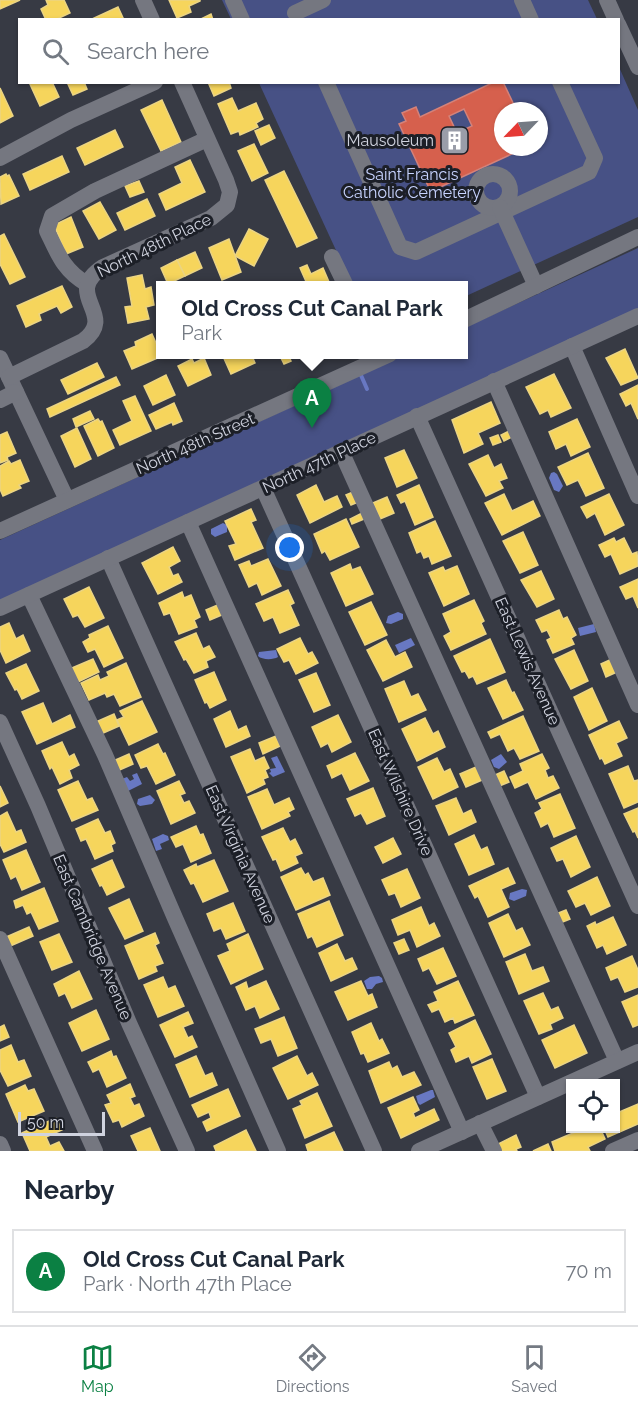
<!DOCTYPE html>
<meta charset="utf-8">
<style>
body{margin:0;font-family:Raleway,sans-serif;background:#f2f2f3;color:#1f2937}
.controls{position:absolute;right:18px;bottom:18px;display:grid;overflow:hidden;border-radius:0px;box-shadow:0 2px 4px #0004}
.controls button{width:54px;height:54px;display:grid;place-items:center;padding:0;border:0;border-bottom:2px solid #e0e1e3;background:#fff;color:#1f2937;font:30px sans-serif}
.compass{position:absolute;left:494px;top:102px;width:54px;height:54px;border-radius:50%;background:#fff;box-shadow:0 2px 4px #0004;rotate:245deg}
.scale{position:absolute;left:18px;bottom:15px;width:87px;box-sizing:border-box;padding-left:6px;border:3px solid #d0d3df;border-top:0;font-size:16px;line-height:21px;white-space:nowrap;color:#d0d3df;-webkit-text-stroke:4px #1c1f27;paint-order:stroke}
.you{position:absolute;left:290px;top:548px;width:21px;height:21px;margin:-15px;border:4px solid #fff;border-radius:50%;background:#1a73e8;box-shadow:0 0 0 9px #1a73e833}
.badge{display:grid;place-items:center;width:39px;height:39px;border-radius:50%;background:#0b8043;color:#fff;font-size:20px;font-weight:700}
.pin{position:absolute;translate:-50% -50px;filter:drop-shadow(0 2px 3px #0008)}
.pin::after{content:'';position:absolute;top:32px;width:21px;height:18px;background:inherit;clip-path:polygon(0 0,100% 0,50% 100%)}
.popup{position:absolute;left:156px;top:281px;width:312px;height:78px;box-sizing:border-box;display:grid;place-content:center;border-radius:0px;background:#fff;filter:drop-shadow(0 2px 4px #0005);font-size:20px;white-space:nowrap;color:#747a83}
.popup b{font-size:22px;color:#1f2937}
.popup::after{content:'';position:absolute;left:50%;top:100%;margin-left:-12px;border:12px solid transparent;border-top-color:#fff}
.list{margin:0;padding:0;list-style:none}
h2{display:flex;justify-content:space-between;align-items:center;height:78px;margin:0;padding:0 24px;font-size:26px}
h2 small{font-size:20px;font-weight:400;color:#747a83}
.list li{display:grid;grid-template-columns:39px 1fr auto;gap:18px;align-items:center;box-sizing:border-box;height:84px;margin:0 12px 12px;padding:0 12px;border:2px solid #e0e1e3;border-radius:0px}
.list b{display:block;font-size:22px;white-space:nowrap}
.list p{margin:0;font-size:20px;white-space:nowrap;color:#747a83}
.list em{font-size:20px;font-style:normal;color:#747a83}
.icon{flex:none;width:33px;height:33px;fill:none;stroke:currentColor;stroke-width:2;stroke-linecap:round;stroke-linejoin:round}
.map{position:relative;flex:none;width:638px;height:1151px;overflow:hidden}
.search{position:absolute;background:#fff;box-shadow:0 2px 4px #0004;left:18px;right:18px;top:18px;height:66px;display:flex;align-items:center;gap:15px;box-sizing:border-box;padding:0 21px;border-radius:0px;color:#747a83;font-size:22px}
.sheet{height:174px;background:#fff}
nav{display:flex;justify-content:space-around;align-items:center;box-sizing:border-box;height:84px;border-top:2px solid #e0e1e3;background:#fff;font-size:16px;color:#747a83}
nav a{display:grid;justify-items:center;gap:3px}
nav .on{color:#0b8043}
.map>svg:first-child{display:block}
.green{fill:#475185;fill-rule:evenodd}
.water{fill:#6878c2}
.homes{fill:#f6d55c;stroke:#ebd483;stroke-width:1.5}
.shops{fill:#d6604d;stroke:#d48279;stroke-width:1.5;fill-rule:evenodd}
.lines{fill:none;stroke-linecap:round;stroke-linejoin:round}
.stream{stroke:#6878c2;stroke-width:4}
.minor{stroke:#757780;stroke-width:16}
.labels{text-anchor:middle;stroke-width:6;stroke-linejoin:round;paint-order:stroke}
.poi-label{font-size:16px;fill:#d0d3df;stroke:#1c1f27;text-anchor:end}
.park-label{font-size:16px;fill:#c8d4ff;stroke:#1c1f27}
.street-label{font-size:16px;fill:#d0d3df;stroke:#1c1f27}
</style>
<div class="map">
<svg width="638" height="1151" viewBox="0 0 638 1151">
<rect width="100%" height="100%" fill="#373a44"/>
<g class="green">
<polygon points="222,0 588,0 597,19 231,19"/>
<path d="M619,67L638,110V217L464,297V286L352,285L259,83L618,82ZM503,111H539V147H503Z"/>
<polygon points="638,248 638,309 0,602 0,540 405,355 464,354 464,328"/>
</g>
<g class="water">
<polygon points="554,472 557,474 563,486 559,492 554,490 549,478 551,473"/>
<polygon points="223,523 227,525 227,532 215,537 211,534 211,529"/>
<polygon points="398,612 403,614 403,619 391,624 386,623 388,616"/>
<polygon points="594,624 596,632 580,636 578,628"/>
<polygon points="411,638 415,645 399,653 395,645"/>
<path d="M276,650L278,657C273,660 262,660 258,656L259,652Z"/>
<polygon points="501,754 507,762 499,769 494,767 491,760"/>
<polygon points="277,756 285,772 273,777 269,773 271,772 270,769 276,768 271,758"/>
<polygon points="137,773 142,784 128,791 122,779 127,777 130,781 134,779 132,775"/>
<polygon points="150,795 155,800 152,804 140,806 137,804 138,799"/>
<polygon points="163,834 168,836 169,840 160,844 162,849 156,851 152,839"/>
<polygon points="522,889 527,890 526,896 514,901 509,899 510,893"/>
<polygon points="379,976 382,978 383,982 376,984 372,989 367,989 364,981 370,977"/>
<polygon points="431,1090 433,1090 435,1097 420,1105 418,1103 416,1096"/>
</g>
<g class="homes">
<polygon points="0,0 20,0 0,9"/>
<polygon points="46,0 64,0 70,13 55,20 46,20 41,9 48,5"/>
<polygon points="169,0 200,0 200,1 189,6 191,12 177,18"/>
<polygon points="118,7 124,20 90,20"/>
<polygon points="211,14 213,20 199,20"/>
<polygon points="29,82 52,82 59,97 40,106"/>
<polygon points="67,82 84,82 87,89 73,95"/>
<polygon points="208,82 229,82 231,88 214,96"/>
<polygon points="0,88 13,116 0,123"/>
<polygon points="232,98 238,111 256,103 263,119 256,123 258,127 240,135 239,131 231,134 218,104"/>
<polygon points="162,100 181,142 161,151 141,110"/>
<polygon points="269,125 275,138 261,145 255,131"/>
<polygon points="115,130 123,147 85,165 77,148"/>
<polygon points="254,144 268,173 252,181 238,151"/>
<polygon points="62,156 69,172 30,190 23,174"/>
<polygon points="190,160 205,192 166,210 159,194 182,183 175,167"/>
<polygon points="284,171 317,238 297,247 265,180"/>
<polygon points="6,174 7,176 9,175 19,196 1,204 0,177"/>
<polygon points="139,181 144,192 130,197 125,186"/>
<polygon points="147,199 155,216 125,230 117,213"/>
<polygon points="100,202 116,230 99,239 83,211"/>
<polygon points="71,217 83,247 66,254 54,225"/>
<polygon points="249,229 268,239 254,266 235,256"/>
<polygon points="4,234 25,277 10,284 0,264 0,236"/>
<polygon points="229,239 241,272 222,280 209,248"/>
<polygon points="195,252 202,268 185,276 177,260"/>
<polygon points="177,260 185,276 168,284 161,268"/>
<polygon points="307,265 311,274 323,268 329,282 321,286 308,286 300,268"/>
<polygon points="142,275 145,289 151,287 154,305 146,307 149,319 128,323 125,307 132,306 127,278"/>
<polygon points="62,286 72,307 61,313 57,306 39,314 41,320 26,327 17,306"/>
<polygon points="152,334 162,356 132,369 124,351 136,346 135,342"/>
<polygon points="625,349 638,378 621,385 606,358"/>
<polygon points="222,354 251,354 255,363 231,374"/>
<polygon points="279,354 288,354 291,361 284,364"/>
<polygon points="204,358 211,375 188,386 178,366 192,359 194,363"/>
<polygon points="97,363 104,377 68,394 61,380"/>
<polygon points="554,374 571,408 551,417 548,410 540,414 526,387"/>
<polygon points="166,375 175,395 153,405 144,386"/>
<polygon points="116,377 120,385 50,417 47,409"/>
<polygon points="638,385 638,419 631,403 626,406 620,394"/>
<polygon points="135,396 151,431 120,445 113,430 132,421 123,401"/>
<polygon points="491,402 500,423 478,433 483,444 464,453 452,420"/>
<polygon points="174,403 182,421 173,425 172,422 156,429 149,415"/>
<polygon points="90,411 94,419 76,427 73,419"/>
<polygon points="98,419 100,422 102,421 114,448 98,456 84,426"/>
<polygon points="577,419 590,447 571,456 566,444 556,449 549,432"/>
<polygon points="77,428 91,459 75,467 61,436"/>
<polygon points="509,431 512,437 504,441 501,435"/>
<polygon points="7,432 16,453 7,457 8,460 0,463 0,435"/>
<polygon points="498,435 501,442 493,445 490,438"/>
<polygon points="404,450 417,478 397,487 385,458"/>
<polygon points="588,453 604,488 586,496 578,480 567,485 558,467"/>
<polygon points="488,455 494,468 501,464 507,478 499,481 503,488 486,496 469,464"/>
<polygon points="20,460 29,481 19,485 21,488 3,496 0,489 0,466 9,461 11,464"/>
<polygon points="316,485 324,502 337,496 342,507 310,523 297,495"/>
<polygon points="419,485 433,517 415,525 405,501 401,503 397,495"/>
<polygon points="353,492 358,502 351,505 346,495"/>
<polygon points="504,494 512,511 533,501 540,516 502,535 485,503"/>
<polygon points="609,494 624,525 605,535 595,513 587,518 581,507"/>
<polygon points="387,497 394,513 380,519 373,503"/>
<polygon points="251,509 256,520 251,522 263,548 235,560 229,546 236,544 225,521"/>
<polygon points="362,513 364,519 352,524 350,519"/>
<polygon points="346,519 359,547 330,560 325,551 322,553 314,534"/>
<polygon points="435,521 451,556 432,564 429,556 424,558 421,551 417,553 409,533"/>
<polygon points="523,532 538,565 520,573 503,541"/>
<polygon points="614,538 616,542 624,538 632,554 637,552 638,566 620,574 611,554 605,557 599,545"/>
<polygon points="173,547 180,561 169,567 173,576 178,574 182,582 158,594 142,563"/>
<polygon points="268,559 281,586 262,595 257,583 249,587 239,565 249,561 251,566"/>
<polygon points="350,564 352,570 360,567 373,594 346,606 331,573"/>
<polygon points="457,566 469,594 444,606 429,573 443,567 445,571"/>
<polygon points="541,571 554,599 537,607 521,580"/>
<polygon points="638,579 638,608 633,596 626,599 620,587"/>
<polygon points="89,587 104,618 85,627 78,615 73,617 64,599"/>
<polygon points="288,590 294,603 290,605 299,625 280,633 273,617 264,621 256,604"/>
<polygon points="182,592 184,598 191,595 200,617 194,620 197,627 179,634 170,613 164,615 159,603"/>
<polygon points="474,600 484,621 481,623 486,634 451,650 444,636 451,632 443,614"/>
<polygon points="371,602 387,635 365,645 349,612"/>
<polygon points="220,604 224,614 210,620 206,610"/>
<polygon points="559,610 563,619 567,617 576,635 571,638 574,644 553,653 547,640 551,638 547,630 542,632 536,620"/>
<polygon points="9,623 16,639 23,635 30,651 6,663 0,650 0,627"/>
<polygon points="108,626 123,658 104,667 95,649 88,652 83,642 90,638 89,635"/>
<polygon points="196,633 203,649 209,646 215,657 206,661 208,667 194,673 186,659 184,660 175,642"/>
<polygon points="300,638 308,654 312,652 318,663 296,674 289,660 284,662 277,649"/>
<polygon points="490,639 505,672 477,684 473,676 469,678 465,671 462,672 454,656"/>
<polygon points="386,640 395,657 405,652 412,667 383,681 367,650"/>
<polygon points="574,650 588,681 571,689 555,659"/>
<polygon points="614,658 619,671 606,677 601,664"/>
<polygon points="93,659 99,672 78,682 72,668"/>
<polygon points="126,663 141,697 120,706 114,694 107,697 105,693 89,700 81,683 98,675 100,680 109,676 107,672"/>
<polygon points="26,664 39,691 22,699 17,689 15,690 6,673"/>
<polygon points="214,672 226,700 210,708 207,702 205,703 195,680"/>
<polygon points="316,673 330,705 314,712 299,680"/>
<polygon points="506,680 512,693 514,692 523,710 503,719 488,688"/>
<polygon points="404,681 411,697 418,694 426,710 399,722 385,689"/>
<polygon points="592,688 607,721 589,730 574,697"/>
<polygon points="142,701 157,732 129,745 117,720 124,717 120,711"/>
<polygon points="43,703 52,724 70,715 75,727 37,744 22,712"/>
<polygon points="230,711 238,730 246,726 250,736 226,747 214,719"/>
<polygon points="114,714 119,726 101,734 96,722"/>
<polygon points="338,715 351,742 332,752 328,743 321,747 312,727"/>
<polygon points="523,716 539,751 520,759 514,748 508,751 500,734 491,738 488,732"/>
<polygon points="425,718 433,734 438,731 445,747 417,761 402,729"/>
<polygon points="619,721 627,738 616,743 622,756 605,764 602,758 600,759 589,735"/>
<polygon points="276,736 280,746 263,754 259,743"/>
<polygon points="62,742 69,757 74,754 79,765 69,770 72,778 60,784 52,767 50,769 42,751"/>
<polygon points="158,744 163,754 165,753 175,775 156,784 147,766 141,768 135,755"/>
<polygon points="250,749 255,761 264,757 269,768 265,770 268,777 263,779 265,784 247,793 231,757"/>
<polygon points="355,753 369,781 350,790 342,773 332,778 327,766"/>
<polygon points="129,754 133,764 115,772 111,762"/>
<polygon points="542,754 549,768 545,770 548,778 553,776 559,788 536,799 528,782 515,788 510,777 523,771 520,764"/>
<polygon points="437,758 444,772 450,769 458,787 433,799 418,767"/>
<polygon points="628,766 634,781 638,780 638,802 624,808 609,774"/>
<polygon points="476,767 482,780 466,787 460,774"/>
<polygon points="504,771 509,782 497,787 493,776"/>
<polygon points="78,781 87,800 92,798 98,810 72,821 58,790"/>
<polygon points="179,781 185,793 180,795 184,803 189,801 195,813 171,824 157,791"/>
<polygon points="0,786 8,803 0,807"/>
<polygon points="373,788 385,816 367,824 361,813 355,816 347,799"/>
<polygon points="267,789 274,805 289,798 294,809 288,812 290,816 262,829 248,797"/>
<polygon points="560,794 575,828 554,837 548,823 541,827 535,813 542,809 539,803"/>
<polygon points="456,798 463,814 471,810 476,822 449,835 436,806"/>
<polygon points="638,808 638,838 635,831 633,832 624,814"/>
<polygon points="7,812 16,832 21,830 26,842 4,852 0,844 0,816"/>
<polygon points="98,819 105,833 110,831 115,843 111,845 113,851 95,859 86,839 81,841 76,829"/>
<polygon points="196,826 200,835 203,834 211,853 191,862 183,844 176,847 171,837"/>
<polygon points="283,828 290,842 295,839 302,853 295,856 298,863 281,871 276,859 273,860 262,837"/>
<polygon points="474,835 481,850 487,847 494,864 469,875 455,844"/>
<polygon points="576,836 590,867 571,877 563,859 557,861 551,848"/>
<polygon points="393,838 401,854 383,863 375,847"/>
<polygon points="26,850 40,882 22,890 16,876 11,879 3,860"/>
<polygon points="112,860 124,887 107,895 102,885 100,886 92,869"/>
<polygon points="214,860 228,891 203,902 194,883 191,884 184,870 196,864 197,867"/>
<polygon points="301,868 305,875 308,873 313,882 323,878 330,895 296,910 281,877"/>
<polygon points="508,868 515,883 501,889 509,907 488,917 478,896 475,898 469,886"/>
<polygon points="407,869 420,898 401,907 395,893 389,895 382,880"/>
<polygon points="597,877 610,906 591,915 585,903 576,907 568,891"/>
<polygon points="44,888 58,921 39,929 31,912 27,914 23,905 16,908 14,901"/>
<polygon points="129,899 143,931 125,939 109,908"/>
<polygon points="329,901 343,935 317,947 312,936 308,938 298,914"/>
<polygon points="233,903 245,931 226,939 221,928 214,931 207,914"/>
<polygon points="421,907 429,926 434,923 440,936 417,947 410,930 398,935 392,920"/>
<polygon points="566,910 570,919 560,923 556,914"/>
<polygon points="508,914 516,931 522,928 530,945 504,957 489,923"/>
<polygon points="613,917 626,945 607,954 603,945 597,948 587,926 595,922 596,925"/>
<polygon points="29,927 33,936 8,947 4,938"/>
<polygon points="155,933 159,943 155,945 163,963 155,966 157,971 139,979 125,946"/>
<polygon points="59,934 72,962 52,970 40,942"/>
<polygon points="248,934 263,969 231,984 218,956 230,951 227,944"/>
<polygon points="404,939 409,950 399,954 394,943"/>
<polygon points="337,944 345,961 352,958 357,969 331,981 319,953"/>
<polygon points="443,948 456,976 437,984 429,968 423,971 418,959"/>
<polygon points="525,954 532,971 543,967 549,981 519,994 506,962"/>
<polygon points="632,956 638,970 638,987 625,992 618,977 611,980 606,968"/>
<polygon points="79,971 92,999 72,1008 65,993 59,996 54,984"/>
<polygon points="163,977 168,989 175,986 184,1006 158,1017 144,985"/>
<polygon points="266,981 279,1009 260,1018 255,1006 246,1010 236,987 246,982 248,989"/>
<polygon points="361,981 368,996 372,994 377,1007 348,1020 335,992"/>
<polygon points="458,981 474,1015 455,1023 453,1018 445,1022 439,1009 432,1012 428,1005 438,1001 434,992"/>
<polygon points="543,993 551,1010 558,1007 563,1018 550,1024 552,1029 539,1034 524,1001"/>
<polygon points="638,995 638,1025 633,1027 622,1002"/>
<polygon points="96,1010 109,1039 82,1051 69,1023"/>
<polygon points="188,1012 193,1023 183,1027 188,1038 192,1036 197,1047 175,1057 160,1025"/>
<polygon points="284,1017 297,1048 278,1056 271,1039 261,1043 255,1029"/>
<polygon points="475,1020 491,1054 472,1063 469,1056 456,1062 451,1050 456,1047 449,1033"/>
<polygon points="371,1023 379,1041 382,1039 389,1053 368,1062 364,1053 361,1054 352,1032"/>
<polygon points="4,1025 9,1037 0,1041 0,1027"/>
<polygon points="574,1025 587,1053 555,1068 542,1040"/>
<polygon points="11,1045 18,1062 24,1060 31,1076 8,1086 0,1070 0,1050"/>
<polygon points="111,1051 113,1057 116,1056 126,1078 107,1087 99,1069 93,1072 88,1062"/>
<polygon points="196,1056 205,1076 212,1073 217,1085 190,1097 176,1065"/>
<polygon points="297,1056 307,1076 312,1073 318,1085 288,1099 273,1068"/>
<polygon points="492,1059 506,1091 487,1099 473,1067"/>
<polygon points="389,1062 392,1069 397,1066 402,1077 414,1072 421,1085 381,1103 369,1071"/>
<polygon points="130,1084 135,1096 130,1098 134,1106 139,1104 144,1116 122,1127 119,1120 113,1122 105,1105 111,1103 107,1095"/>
<polygon points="25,1085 28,1091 34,1089 44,1111 18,1122 6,1094"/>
<polygon points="228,1089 240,1116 207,1131 203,1122 211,1118 209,1112 198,1117 192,1105"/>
<polygon points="317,1093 332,1126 305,1138 293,1109 302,1105 300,1101"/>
<polygon points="413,1097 419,1110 413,1113 415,1118 434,1109 439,1120 401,1138 388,1108"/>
<polygon points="638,1104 638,1124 608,1137 604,1128 616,1128 616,1110 617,1113"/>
<polygon points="56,1118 62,1130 46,1137 50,1146 59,1142 64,1151 30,1151 22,1133"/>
<polygon points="150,1128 160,1151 138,1151 131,1136"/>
<polygon points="579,1128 600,1128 605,1139 588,1147 590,1151 555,1151 552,1142 580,1130"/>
<polygon points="246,1130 256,1151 216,1151 214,1146"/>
<polygon points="334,1132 343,1151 308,1151 306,1145"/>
<polygon points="516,1135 521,1147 516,1149 517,1151 496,1151 494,1146"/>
<polygon points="548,1144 551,1151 533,1151"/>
</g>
<path class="shops" d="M494,82H503L517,111H503V147H527L434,190L433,186L429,188L399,124L406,121L402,113L416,107L420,117ZM464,109L472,126L457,133L449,116Z"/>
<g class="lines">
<polyline class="stream" points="360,373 367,389"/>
<g class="minor">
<polyline points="143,0 152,20"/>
<polyline points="233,0 242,20"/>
<polyline points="522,0 531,20"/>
<polyline points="607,0 616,20"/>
<polyline points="295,13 323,0"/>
<polyline points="618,24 638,67"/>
<polyline points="326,82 400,247 416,252 589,172 595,158 560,82"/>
<polyline points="0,158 71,120 155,82"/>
<circle cx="493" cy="191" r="17"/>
<polyline points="500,207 536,286"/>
<polyline points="332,257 346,286"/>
<path d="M87,284C64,271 58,254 47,231L52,216L95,191L207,139"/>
<polyline points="464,320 638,237"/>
<polyline points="572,346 638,496"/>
<polyline points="0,358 67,500"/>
<path d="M9,377L83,341C119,314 61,295 103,267L211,218L227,205L230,192L226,180L182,82"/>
<polyline points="494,381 638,705"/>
<polyline points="0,400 16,392"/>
<polyline points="417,416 638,906"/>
<polyline points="341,451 617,1061"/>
<polyline points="263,488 538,1097"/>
<polyline points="188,522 462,1132"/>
<polyline points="0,531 390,354"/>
<polyline points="108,558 374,1151"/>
<polyline points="29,595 105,755 175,918 278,1151"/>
<polyline points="0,608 638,316"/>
<polyline points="0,722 38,806 129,1023 187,1151"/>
<polyline points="0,939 95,1151"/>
<polyline points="480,1123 494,1151"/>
<polyline points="0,1144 3,1151"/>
<polyline points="419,1151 638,1052"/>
<polyline points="613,1151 638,1140"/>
</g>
</g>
<defs>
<symbol id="building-square" viewBox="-11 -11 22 22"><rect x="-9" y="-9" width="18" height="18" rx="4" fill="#9a9da9" stroke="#1c1f27"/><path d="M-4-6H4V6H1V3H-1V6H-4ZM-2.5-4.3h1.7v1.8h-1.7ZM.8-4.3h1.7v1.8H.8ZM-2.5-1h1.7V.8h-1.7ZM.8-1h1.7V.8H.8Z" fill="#fff"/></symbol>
</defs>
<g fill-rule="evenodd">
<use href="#building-square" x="438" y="124" width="33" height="33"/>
</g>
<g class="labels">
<g class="poi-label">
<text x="434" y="146">Mausoleum</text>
</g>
<g class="park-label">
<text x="412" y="180">Saint Francis<tspan x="412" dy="18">Catholic Cemetery</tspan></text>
</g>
<g class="street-label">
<text transform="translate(154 245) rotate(-26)" y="6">North 48th Place</text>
<text transform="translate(195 443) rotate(-24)" y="6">North 48th Street</text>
<text transform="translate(319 462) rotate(-25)" y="6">North 47th Place</text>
<text transform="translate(528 661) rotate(66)" y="6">East Lewis Avenue</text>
<text transform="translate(401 792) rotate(66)" y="6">East Wilshire Drive</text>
<text transform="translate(241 854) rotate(66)" y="6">East Virginia Avenue</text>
<text transform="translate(93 937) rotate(67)" y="6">East Cambridge Avenue</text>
</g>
</g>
</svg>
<div class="controls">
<button><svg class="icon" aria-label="locate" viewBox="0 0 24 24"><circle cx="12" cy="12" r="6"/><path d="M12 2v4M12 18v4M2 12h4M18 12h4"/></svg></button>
</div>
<svg class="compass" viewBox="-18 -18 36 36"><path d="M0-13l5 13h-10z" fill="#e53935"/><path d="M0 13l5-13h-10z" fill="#747a83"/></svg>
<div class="scale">50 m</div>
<div class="you"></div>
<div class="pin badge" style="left:312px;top:428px">A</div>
<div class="popup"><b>Old Cross Cut Canal Park</b>Park</div>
<div class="search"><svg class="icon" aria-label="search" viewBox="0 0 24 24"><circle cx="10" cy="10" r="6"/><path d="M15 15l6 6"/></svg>Search here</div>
</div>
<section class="sheet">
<h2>Nearby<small></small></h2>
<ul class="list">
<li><span class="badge">A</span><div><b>Old Cross Cut Canal Park</b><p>Park · North 47th Place</p></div><em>70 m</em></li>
</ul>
</section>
<nav>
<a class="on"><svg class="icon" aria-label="map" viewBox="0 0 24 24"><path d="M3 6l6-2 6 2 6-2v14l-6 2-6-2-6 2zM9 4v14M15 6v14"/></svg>Map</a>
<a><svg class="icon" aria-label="directions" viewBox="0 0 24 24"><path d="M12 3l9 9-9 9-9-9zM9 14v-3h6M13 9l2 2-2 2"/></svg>Directions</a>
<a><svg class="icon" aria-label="saved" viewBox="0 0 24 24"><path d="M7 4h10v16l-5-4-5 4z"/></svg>Saved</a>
</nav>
